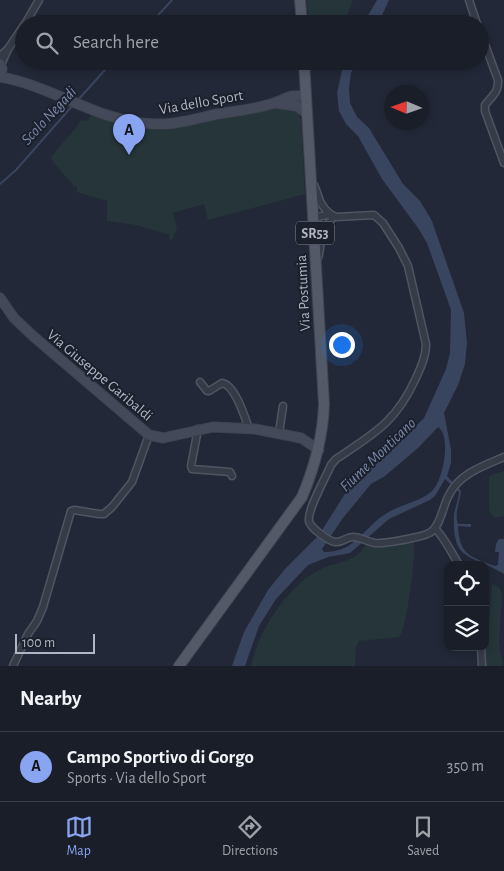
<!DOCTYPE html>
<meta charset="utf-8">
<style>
body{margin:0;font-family:"Alegreya Sans",sans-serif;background:#272b35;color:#f1f3f6}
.controls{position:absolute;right:15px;bottom:15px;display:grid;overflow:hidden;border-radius:10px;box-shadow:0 2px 8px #0003}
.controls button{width:45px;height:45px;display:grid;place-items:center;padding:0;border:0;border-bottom:1px solid #383c46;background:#1a1e29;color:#f1f3f6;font:25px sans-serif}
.compass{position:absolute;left:384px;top:85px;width:45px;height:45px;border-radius:50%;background:#1a1e29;box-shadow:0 2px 8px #0003;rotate:272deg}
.scale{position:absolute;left:15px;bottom:12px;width:80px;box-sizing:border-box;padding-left:5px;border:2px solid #b0b5c4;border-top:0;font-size:14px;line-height:18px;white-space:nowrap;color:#b0b5c4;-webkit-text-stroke:4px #1b202c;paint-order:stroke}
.you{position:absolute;left:341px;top:344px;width:18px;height:18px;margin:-12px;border:4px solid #fff;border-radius:50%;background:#1a73e8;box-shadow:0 0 0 8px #1a73e833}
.badge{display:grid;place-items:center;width:32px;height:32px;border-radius:50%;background:#89a4f0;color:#111;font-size:16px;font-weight:700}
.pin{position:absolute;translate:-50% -41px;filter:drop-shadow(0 1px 2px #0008)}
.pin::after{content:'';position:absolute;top:26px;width:18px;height:15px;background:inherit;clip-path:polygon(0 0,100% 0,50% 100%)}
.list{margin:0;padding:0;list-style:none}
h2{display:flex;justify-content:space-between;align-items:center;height:65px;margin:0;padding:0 20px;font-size:21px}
h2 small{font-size:16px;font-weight:400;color:#9fa2a8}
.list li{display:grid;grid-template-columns:32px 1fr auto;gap:15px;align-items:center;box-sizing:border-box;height:70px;padding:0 20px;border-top:1px solid #383c46}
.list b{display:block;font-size:19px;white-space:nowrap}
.list p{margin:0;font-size:16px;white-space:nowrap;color:#9fa2a8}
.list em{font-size:16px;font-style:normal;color:#9fa2a8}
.icon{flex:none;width:28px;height:28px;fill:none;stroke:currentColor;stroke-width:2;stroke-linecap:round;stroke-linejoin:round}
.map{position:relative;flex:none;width:504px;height:666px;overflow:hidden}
.search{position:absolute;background:#1a1e29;box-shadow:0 2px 8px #0003;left:15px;right:15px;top:15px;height:55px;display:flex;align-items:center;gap:12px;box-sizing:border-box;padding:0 18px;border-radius:28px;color:#9fa2a8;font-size:19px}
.sheet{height:135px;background:#1a1e29}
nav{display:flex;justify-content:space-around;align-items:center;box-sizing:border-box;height:70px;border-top:1px solid #383c46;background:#1a1e29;font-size:14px;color:#9fa2a8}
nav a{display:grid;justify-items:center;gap:2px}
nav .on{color:#89a4f0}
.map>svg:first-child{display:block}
.green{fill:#253539}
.water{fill:#39445f;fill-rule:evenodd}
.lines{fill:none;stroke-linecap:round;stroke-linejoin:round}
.stream{stroke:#39445f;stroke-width:2}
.street-casing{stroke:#505562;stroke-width:9}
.secondary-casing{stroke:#3f4451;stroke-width:11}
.primary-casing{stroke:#3f4451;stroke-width:12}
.street{stroke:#363b48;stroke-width:6}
.secondary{stroke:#44495a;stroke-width:9}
.primary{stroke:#545968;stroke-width:10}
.labels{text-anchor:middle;stroke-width:4;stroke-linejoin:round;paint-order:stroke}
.shield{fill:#1b202c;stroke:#838896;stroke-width:1}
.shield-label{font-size:14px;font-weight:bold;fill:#b0b5c4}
.street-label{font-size:15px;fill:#b0b5c4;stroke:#1b202c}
.water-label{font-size:16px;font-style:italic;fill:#7a88aa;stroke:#1b202c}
</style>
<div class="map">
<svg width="504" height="666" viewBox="0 0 504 666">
<rect width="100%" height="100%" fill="#222837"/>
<g class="green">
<polygon points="307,0 353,0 344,24 308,24"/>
<polygon points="282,107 297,112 301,120 305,194 208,220 204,204 173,213 177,228 172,240 169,239 170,235 136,225 107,221 107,201 77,192 77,187 74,186 53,162 51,157 79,124 80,120 87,121 93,114 129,124 250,112"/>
<polygon points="504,471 504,516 494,518 490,513 489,509 489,476"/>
<path d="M414,540C416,553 407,630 399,637L359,641L356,647L355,666H251C258,631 288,585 321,569C337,561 356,563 366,544L374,546Z"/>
<polygon points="492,583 500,589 502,595 499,642 503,666 486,666 485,644 488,637"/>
</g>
<g class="water">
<polygon points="377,0 389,0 378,24 363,24"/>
<path d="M344,61H358L351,73L349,88L350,103L357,117L369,128L403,184L420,201L432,221L464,313L467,343L465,364L458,385L444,413L451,450V463L447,476L461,491C460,503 454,512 458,524H471V527L458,526C459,555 471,557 495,566L498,565L499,552H495L496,544L499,539H504V574C472,553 452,564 454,515C455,507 459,499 459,492L445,479L435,496L430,500L389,519L350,553L328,557L308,565L276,599L259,626L245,666H232L244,632L268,590L285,569L319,535L353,481L405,437L424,418L446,369L450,353L451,310L427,243L418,228L382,179L358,136L346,124L339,111L337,93ZM438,427C452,436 443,481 432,491C422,501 399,505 387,513C362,528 357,552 324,552L322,549L343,518L371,484L385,476L418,448Z"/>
</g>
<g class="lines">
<g class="stream">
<polyline points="150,24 172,0"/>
<polyline points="78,100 113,61"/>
<polyline points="0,184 16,170 73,105"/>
</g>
<defs>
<g id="street">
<polyline points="469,0 477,24"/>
<polyline points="25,24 39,0"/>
<path d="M480,31L498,80C499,92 492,96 485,105V111L504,163"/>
<polyline points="8,49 24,25"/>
<polyline points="0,56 8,49 1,65"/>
<path d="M314,185C320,198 318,203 330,214"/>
<path d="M314,218L330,214L336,217L374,215L383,223L399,248L408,266L426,344C426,356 421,367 416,378C396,422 375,433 336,459L331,465C326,477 307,510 309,521C310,528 329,541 335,542C341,543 347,537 353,537C360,537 368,542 375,543C384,544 424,537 431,532C441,525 443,505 449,495C459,474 483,466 504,457"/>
<path d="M318,258C323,239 318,237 331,220"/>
<path d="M200,382L207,391H209L222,383C235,385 245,417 249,429"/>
<polyline points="198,429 191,466 192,469 230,472 232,476"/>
<polyline points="279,433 283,406"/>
<path d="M435,529C443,535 453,555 459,565"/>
<polyline points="481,647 482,666"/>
<polyline points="13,666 28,634 37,621 43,607 71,511 74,510 99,514 104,514 112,507 132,482 149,435"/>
</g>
<g id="secondary">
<polyline points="0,64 2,69 0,76"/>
<path d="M0,77C54,86 101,124 157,124C176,125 198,118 217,114C236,111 256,109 274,103C287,99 290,93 306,97"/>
<polyline points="275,103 297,106 307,114"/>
<polyline points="0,298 14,318 33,336 149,435 163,438 213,427 255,429 301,438 319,450"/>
</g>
<g id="primary">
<polyline points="300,0 302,24"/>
<path d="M179,666L302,497C315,466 323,437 324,404L304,61"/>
</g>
</defs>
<use href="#street" class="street-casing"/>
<use href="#secondary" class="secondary-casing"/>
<use href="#primary" class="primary-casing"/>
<use href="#street" class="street"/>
<use href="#secondary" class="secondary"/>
<use href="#primary" class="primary"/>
</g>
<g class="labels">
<rect class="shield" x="296" y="221.5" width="38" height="23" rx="4"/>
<g class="shield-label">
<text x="315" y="238">SR53</text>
</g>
<g class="street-label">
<text transform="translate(201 102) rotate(-10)" y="5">Via dello Sport</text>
<text transform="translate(303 293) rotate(-93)" y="5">Via Postumia</text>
<text transform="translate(100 375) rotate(40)" y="5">Via Giuseppe Garibaldi</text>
</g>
<g class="water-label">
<text transform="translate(48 115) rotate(-47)" y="6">Scolo Negadi</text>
<text transform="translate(377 454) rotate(-44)" y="6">Fiume Monticano</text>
</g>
</g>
</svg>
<div class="controls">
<button><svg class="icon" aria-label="locate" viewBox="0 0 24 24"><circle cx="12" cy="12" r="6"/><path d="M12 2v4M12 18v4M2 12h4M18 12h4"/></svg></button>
<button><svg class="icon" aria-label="layers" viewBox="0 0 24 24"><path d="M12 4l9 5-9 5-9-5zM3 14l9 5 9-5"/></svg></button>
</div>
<svg class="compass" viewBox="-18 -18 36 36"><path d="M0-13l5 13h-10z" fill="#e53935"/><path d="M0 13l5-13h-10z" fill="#9fa2a8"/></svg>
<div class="scale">100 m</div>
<div class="you"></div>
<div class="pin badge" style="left:129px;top:155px">A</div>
<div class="search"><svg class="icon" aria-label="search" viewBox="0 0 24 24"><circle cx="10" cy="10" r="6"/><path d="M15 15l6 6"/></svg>Search here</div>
</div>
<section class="sheet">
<h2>Nearby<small></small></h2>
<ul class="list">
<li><span class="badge">A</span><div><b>Campo Sportivo di Gorgo</b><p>Sports · Via dello Sport</p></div><em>350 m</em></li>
</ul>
</section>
<nav>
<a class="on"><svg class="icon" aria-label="map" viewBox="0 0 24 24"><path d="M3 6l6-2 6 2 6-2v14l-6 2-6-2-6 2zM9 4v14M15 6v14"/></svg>Map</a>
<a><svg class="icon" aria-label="directions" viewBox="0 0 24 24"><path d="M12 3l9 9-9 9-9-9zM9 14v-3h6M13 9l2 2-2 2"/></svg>Directions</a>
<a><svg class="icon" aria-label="saved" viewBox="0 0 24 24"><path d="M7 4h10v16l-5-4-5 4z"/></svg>Saved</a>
</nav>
